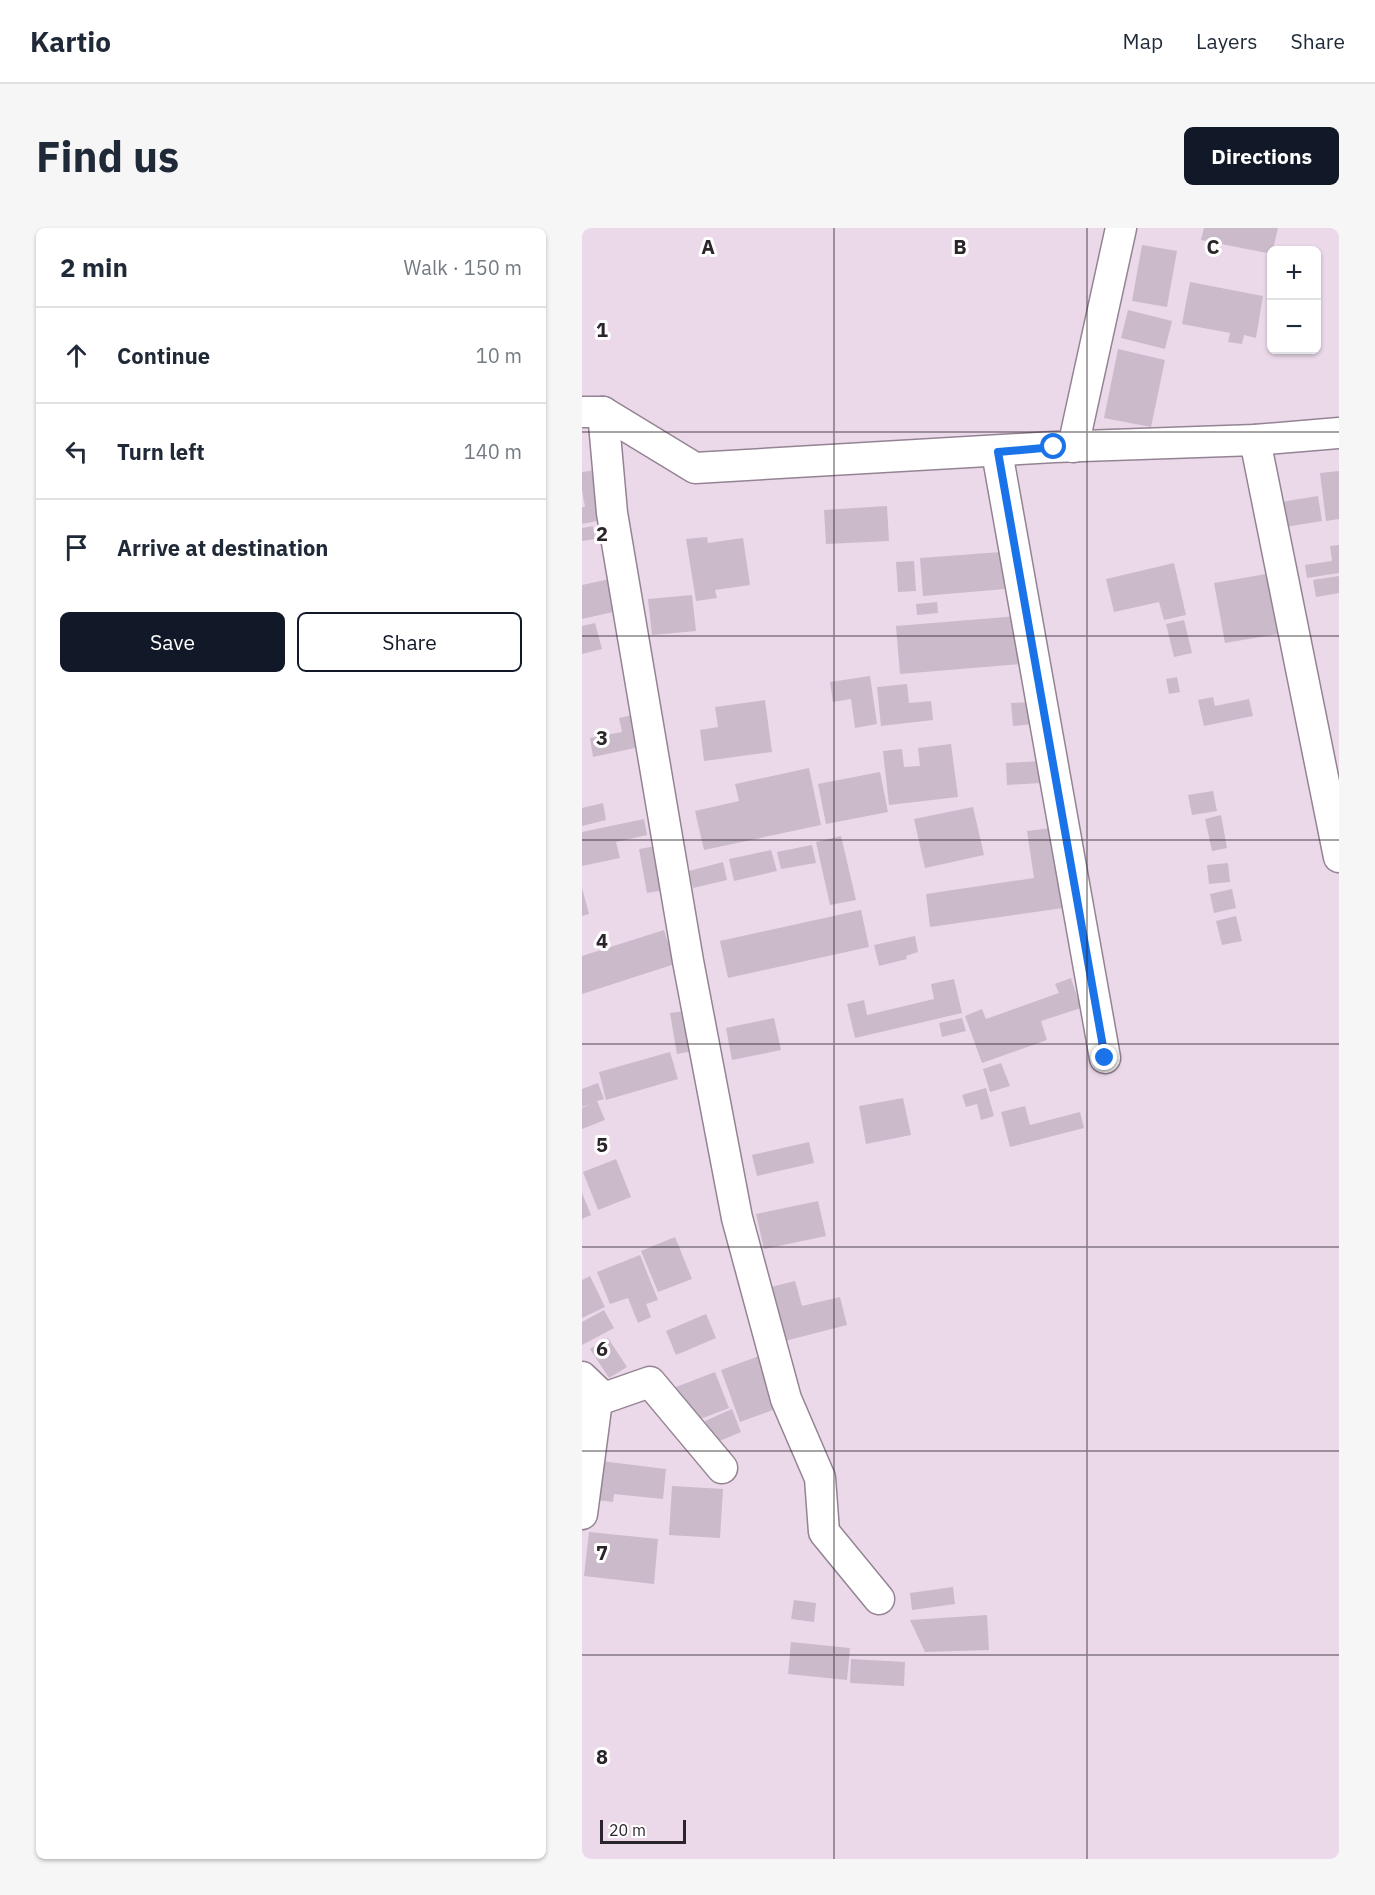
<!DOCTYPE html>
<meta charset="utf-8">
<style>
body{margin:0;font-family:"IBM Plex Sans",sans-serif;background:#f6f6f7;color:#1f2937}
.controls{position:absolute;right:18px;top:18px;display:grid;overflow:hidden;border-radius:9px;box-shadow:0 2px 4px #0004}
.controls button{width:54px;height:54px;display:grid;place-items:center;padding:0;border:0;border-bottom:2px solid #e0e1e3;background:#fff;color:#1f2937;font:30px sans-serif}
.scale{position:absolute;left:18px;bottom:15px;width:86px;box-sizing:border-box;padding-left:6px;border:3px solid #2b242a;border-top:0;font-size:16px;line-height:21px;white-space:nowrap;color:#2b242a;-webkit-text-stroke:4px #fff;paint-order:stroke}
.stop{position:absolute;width:18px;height:18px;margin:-14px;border:4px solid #1a73e8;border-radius:50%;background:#fff}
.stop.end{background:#1a73e8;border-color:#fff;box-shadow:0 2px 6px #0008}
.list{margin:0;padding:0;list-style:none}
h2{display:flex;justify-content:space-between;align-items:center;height:78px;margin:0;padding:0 24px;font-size:26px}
h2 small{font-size:20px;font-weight:400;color:#747a83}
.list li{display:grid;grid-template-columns:39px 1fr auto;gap:18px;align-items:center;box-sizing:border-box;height:96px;padding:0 24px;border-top:2px solid #e0e1e3}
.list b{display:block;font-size:22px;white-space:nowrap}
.list em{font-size:20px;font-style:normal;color:#747a83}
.actions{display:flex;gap:12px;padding:18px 24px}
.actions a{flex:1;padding:14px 0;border:2px solid #111827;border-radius:9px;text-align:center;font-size:21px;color:#111827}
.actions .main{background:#111827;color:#fff}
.icon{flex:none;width:33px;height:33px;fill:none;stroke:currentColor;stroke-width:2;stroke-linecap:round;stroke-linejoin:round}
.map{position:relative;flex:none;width:757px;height:1631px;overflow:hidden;border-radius:9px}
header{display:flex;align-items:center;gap:36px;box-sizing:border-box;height:84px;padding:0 30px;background:#fff;border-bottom:2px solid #e0e1e3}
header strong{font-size:28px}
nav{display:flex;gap:33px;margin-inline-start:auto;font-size:21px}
.intro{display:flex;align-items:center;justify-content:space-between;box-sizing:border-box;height:144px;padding:0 36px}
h1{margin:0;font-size:42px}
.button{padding:15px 27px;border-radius:9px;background:#111827;color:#fff;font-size:21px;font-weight:700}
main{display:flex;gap:36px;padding:0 36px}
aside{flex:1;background:#fff;border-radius:9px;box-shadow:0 2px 4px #0004}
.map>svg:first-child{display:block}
.building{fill:#cbbaca}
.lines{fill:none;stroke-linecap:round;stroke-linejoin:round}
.minor-casing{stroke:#948493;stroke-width:33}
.minor{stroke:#fff;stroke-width:30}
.route{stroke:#1a73e8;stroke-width:8}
.grid{fill:none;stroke:#2b242a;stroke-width:1.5;stroke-opacity:0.55}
.grid-label{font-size:20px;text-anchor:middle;font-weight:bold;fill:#2b242a;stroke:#fff;stroke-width:6;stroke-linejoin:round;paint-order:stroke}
</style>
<header>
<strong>Kartio</strong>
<nav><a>Map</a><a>Layers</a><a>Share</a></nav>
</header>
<div class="intro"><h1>Find us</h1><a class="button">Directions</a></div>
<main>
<aside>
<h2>2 min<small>Walk · 150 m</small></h2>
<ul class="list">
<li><svg class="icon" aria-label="ahead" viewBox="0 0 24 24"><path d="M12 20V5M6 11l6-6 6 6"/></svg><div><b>Continue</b></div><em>10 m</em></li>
<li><svg class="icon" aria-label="left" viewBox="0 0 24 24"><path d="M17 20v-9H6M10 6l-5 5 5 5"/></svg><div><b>Turn left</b></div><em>140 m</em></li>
<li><svg class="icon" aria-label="arrive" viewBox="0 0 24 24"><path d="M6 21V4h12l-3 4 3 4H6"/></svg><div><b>Arrive at destination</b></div></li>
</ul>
<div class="actions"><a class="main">Save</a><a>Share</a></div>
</aside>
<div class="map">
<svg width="757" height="1631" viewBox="0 0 757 1631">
<rect width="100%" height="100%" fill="#ebd9ea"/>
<g class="building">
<polygon points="622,0 696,0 690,26 619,12"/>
<polygon points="560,17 595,23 585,79 550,73"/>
<polygon points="608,54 681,68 674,110 662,107 660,116 646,114 648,105 600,96"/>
<polygon points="546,82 590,93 583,121 539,110"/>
<polygon points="536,121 583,132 569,199 522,190"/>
<polygon points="15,242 25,291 0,296 0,279 3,279 0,262 0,244"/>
<polygon points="757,243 757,291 744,293 738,245"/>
<polygon points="736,268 740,293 703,299 699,274"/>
<polygon points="305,278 307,313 244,316 242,282"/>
<polygon points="11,298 13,311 0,313 0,300"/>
<polygon points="125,309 126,315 161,310 168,357 133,362 135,370 114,373 104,311"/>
<polygon points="757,317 757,345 725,350 723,337 750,333 748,318"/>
<polygon points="419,324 423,361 341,368 338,330"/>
<polygon points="332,333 334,363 316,364 314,334"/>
<polygon points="592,335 604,387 582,392 577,374 532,384 524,351"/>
<polygon points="690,345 701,405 643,415 632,355"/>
<polygon points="757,348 757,365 734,369 731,352"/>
<polygon points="32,350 40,382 0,391 0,357"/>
<polygon points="110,367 114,403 70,407 66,371"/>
<polygon points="355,374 356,385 335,387 334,376"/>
<polygon points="437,388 440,436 318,446 314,398"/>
<polygon points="602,392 610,425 592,429 584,396"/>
<polygon points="13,395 20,421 0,426 0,398"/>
<polygon points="288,448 295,496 273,500 269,471 251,474 248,454"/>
<polygon points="595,449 598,464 587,466 584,451"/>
<polygon points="325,456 327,475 349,473 351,492 299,498 295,459"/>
<polygon points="631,469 633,478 667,471 671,488 622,498 616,472"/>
<polygon points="183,472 190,524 122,533 118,502 136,499 133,479"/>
<polygon points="449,474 450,496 431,498 429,475"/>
<polygon points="55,486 62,518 11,529 8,510 40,504 37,490"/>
<polygon points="369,516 376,569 307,577 301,523 320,521 322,539 338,538 336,520"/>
<polygon points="457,533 459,555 425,557 424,535"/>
<polygon points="227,540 239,597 122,622 113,583 157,573 153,556"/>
<polygon points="298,544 306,584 244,596 236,556"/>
<polygon points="631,563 635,583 610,587 606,567"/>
<polygon points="21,575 24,592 0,598 0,580"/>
<polygon points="391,579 402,627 343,640 332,591"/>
<polygon points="639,587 645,620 630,623 623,591"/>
<polygon points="62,591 65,607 34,614 38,630 0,638 0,604"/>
<polygon points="469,600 481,680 348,699 344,666 452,650 445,603"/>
<polygon points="259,608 274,672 248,677 234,614"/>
<polygon points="230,617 234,635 199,641 195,624"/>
<polygon points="75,618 82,662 65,665 57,621"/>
<polygon points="189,622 195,643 152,653 147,631"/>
<polygon points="141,634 145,652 111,660 107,643"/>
<polygon points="646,635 648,654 627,656 625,637"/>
<polygon points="0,660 7,686 0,688"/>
<polygon points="650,661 654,680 632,685 628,666"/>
<polygon points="279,682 287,719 146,750 138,713"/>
<polygon points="654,688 660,713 640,717 634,693"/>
<polygon points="82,702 93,736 0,766 0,728"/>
<polygon points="333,708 336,724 324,728 325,731 297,738 292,717"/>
<polygon points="489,750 499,780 459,793 465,812 400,835 383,788 400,781 404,791 477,765 473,756"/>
<polygon points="372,751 380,785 273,810 265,776 282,772 285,787 352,771 349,756"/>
<polygon points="104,783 111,823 95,826 88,785"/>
<polygon points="192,790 199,822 150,832 144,800"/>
<polygon points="380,790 384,803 360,809 357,795"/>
<polygon points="88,824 96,851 24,872 17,844"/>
<polygon points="419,835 428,858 408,864 401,841"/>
<polygon points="16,855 22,871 15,873 23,892 0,901 0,880 9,876 0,879 0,861"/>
<polygon points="404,860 412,888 399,892 395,876 384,879 380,867"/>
<polygon points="321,870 329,907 284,916 277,878"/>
<polygon points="443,878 448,897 498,884 502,900 428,919 419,884"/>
<polygon points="227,914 232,935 175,948 170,927"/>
<polygon points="34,931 49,969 16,982 1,944"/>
<polygon points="0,965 9,987 0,991"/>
<polygon points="236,973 244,1008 182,1021 174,986"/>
<polygon points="93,1009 110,1051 76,1064 59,1023"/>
<polygon points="58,1027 76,1072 64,1076 69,1089 56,1095 46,1070 28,1076 15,1044"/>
<polygon points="8,1048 23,1079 0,1090 0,1052"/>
<polygon points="213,1053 220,1078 258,1069 265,1097 199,1114 185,1060"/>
<polygon points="22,1082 32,1100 0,1117 0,1094"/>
<polygon points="124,1086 134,1110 94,1127 84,1103"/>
<polygon points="26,1110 45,1139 27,1150 8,1121"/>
<polygon points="180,1127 199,1179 158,1194 139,1142"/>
<polygon points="133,1144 147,1180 108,1195 94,1159"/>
<polygon points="150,1181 159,1204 133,1215 123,1193"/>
<polygon points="19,1233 84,1241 81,1271 32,1266 31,1274 15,1272"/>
<polygon points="90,1258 141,1261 138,1310 87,1307"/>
<polygon points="7,1304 76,1311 72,1356 2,1348"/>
<polygon points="371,1359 373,1376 330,1382 328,1365"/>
<polygon points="212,1372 234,1375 232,1394 209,1391"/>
<polygon points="405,1387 407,1422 343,1424 328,1392"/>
<polygon points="209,1414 268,1420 265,1452 206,1446"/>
<polygon points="269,1431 323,1434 322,1458 268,1455"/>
</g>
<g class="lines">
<defs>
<g id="minor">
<polyline points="0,184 21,184 113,240 472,219 673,212 757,205"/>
<polyline points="21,184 30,285 106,733 155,990 204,1171 238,1250 242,1304 297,1371"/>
<polyline points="673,212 757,629"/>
<polyline points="491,219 539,0"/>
<polyline points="415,224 523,830"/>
<polyline points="0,1149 22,1170 68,1154 140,1240"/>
<polyline points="0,1286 16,1165"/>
</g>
</defs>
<use href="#minor" class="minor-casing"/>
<use href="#minor" class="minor"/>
</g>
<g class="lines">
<polyline class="route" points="472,219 416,224 523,830"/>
</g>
<path class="grid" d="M252,0V1631M505,0V1631M0,204H757M0,408H757M0,612H757M0,816H757M0,1019H757M0,1223H757M0,1427H757"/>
<g class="grid-label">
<text x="126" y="26">A</text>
<text x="378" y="26">B</text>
<text x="631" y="26">C</text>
<text x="20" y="109">1</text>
<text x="20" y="313">2</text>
<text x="20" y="517">3</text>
<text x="20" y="720">4</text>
<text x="20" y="924">5</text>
<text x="20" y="1128">6</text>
<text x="20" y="1332">7</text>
<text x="20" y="1536">8</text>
</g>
</svg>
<div class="controls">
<button>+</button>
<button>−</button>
</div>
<div class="scale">20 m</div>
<div class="stop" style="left:472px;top:219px"></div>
<div class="stop end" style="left:523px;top:830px"></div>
</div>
</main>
